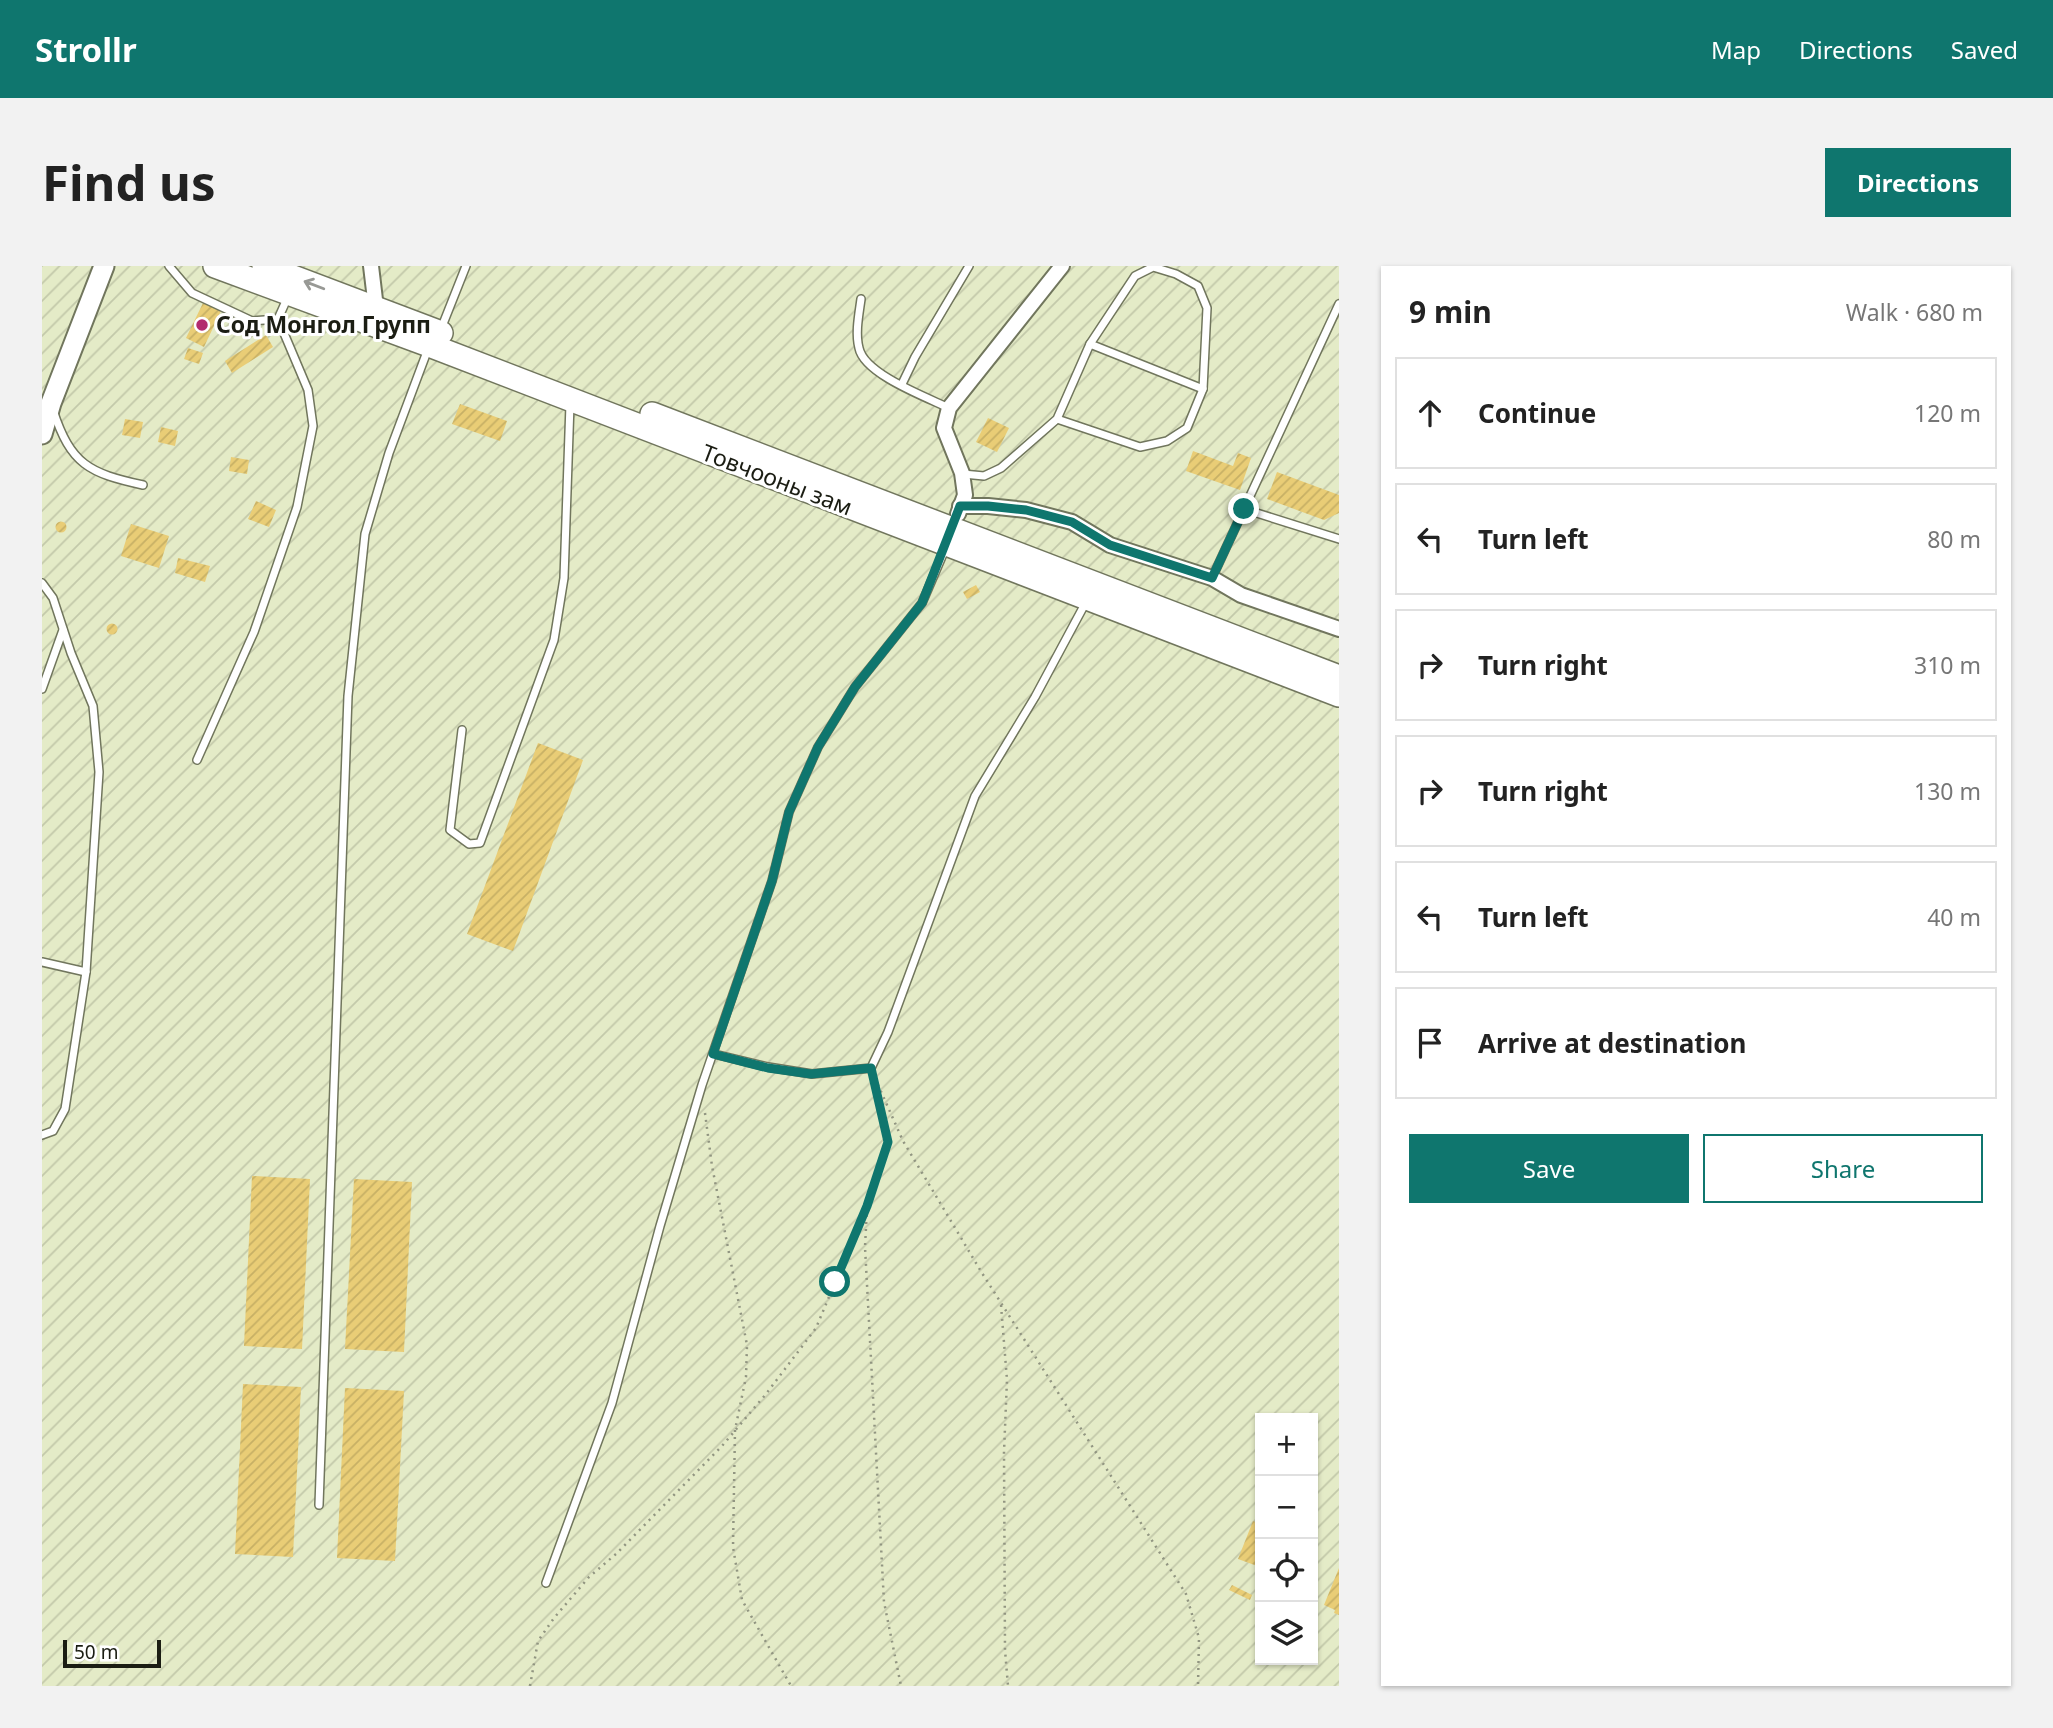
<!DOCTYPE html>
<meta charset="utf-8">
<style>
body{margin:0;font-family:"Noto Sans",sans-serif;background:#f2f2f2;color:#222}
.controls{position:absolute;right:21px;bottom:21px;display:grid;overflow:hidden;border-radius:0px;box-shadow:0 2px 5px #0004}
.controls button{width:63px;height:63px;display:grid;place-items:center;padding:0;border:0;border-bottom:2px solid #e0e0e0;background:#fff;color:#222;font:35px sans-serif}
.scale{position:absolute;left:21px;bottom:18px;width:98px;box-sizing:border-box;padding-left:7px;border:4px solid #1b1d13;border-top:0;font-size:19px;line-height:24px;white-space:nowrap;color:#1b1d13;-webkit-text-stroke:5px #fff;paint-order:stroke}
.stop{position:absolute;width:21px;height:21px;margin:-16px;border:5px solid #0f766e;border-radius:50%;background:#fff}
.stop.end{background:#0f766e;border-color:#fff;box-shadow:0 2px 7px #0008}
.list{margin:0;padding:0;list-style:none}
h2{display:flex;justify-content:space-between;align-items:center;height:91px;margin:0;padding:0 28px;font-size:30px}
h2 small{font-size:23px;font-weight:400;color:#767676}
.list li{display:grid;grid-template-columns:46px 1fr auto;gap:21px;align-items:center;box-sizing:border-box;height:112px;margin:0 14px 14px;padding:0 14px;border:2px solid #e0e0e0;border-radius:0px}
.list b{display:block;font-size:26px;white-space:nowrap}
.list em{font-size:23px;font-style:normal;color:#767676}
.actions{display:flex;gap:14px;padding:21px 28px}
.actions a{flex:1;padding:16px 0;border:2px solid #0f766e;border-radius:0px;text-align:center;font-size:24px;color:#0f766e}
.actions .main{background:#0f766e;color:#fff}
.icon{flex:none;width:38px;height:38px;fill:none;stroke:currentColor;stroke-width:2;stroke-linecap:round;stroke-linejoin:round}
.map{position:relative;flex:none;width:1297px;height:1420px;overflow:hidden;border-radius:0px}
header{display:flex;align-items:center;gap:42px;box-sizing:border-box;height:98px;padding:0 35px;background:#0f766e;color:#fff}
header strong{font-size:33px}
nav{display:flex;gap:38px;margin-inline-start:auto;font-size:24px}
.intro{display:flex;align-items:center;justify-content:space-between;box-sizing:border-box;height:168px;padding:0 42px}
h1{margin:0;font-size:49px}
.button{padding:18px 32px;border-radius:0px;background:#0f766e;color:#fff;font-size:24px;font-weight:700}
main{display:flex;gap:42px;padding:0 42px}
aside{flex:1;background:#fff;border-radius:0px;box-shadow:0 2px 5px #0004}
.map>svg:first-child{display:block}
.industrial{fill:url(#industrial-furrows);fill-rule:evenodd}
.building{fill:url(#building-hatch)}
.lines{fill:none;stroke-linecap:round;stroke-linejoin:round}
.service-casing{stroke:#71765d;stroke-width:10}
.minor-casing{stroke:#71765d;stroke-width:18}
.secondary-casing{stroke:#71765d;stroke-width:23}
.trunk-casing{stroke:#71765d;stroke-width:26}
.path{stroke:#919581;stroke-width:2.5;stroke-dasharray:2 5;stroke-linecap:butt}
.service{stroke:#fff;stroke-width:7}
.minor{stroke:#fff;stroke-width:14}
.secondary{stroke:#fff;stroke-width:19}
.trunk{stroke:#fff;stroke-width:23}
.oneway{stroke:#989995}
.route{stroke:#0f766e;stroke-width:9}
.poi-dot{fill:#b32c6e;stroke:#fff;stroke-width:2.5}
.labels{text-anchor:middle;stroke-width:6;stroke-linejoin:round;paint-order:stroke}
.poi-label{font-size:23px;font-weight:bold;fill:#1b1d13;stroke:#fff;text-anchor:start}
.street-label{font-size:23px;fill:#1b1d13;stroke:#fff}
</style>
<header>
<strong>Strollr</strong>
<nav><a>Map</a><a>Directions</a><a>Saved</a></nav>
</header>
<div class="intro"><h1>Find us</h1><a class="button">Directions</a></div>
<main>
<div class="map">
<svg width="1297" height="1420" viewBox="0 0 1297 1420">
<defs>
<pattern id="industrial-furrows" width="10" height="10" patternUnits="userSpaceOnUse" patternTransform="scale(1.75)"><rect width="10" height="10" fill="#e4ebc7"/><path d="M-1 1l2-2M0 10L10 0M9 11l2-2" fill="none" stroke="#c3c9aa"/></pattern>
<pattern id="building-hatch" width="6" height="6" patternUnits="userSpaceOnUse" patternTransform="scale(1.75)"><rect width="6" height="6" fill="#e9cd76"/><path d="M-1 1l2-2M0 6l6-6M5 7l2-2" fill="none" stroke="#c7b065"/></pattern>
</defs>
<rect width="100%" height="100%" fill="#f0f6d9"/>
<path class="industrial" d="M0,0H1297V1420H0ZM1218,1152H1271V1394H1218Z"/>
<g class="building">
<polygon points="161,37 179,45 162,81 144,72"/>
<polygon points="224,69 231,81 190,107 183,95"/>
<polygon points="146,82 161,87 157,98 142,93"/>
<polygon points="418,138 465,155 458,175 410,158"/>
<polygon points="946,152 967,162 955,186 934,176"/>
<polygon points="83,153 101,156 98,172 80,169"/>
<polygon points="119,161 136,165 133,180 116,176"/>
<polygon points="1151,185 1191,200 1196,187 1209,192 1198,224 1144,205"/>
<polygon points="189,191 207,194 205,208 187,205"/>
<polygon points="1235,206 1297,229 1297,247 1282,254 1225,233"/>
<polygon points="214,235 234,244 227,261 206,253"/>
<circle cx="19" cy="261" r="5.5"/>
<polygon points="89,258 127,270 117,302 79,290"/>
<polygon points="136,292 168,300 163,316 133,307"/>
<polygon points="934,319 938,326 925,333 921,326"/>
<circle cx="70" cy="363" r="5.5"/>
<polygon points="496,477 541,494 471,685 425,668"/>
<polygon points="210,910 268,913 260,1083 202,1080"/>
<polygon points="312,913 370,916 362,1086 303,1083"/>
<polygon points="201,1118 259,1121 251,1291 193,1288"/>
<polygon points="303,1122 362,1125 353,1295 295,1292"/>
<polygon points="1211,1255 1218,1258 1218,1301 1196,1293"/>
<polygon points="1297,1302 1297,1349 1292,1347 1293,1344 1282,1339"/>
<polygon points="1190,1319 1210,1329 1208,1334 1187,1324"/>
</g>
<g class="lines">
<defs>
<g id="service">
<polyline points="127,0 150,27 210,55 236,53 244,35 247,33"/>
<path d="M819,33C817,48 813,67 817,82C822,108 884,131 907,142"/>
<polyline points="399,63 424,0"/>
<polyline points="1048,78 1161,123"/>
<polyline points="860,118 873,91 927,0"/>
<path d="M11,144C29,199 47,207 101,219"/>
<polyline points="921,208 942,210 959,202 1015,153 1048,78 1093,10 1111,1 1134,8 1156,20 1165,42 1161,123 1145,162 1125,175 1098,181 1015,153"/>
<polyline points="1202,243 1297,273"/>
<polyline points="1170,312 1297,38"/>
<polyline points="0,317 11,332 29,387 51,440 57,506 44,706 23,843 11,865 0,869"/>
<polyline points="0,423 21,364"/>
<polyline points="420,464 408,564 427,578 438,577 512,374 522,312 528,138"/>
<polyline points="155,494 212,366 255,241 271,160 266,124 236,53"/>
<polyline points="0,696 44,706"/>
<polyline points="672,788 726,801 770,808 829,802 846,766 933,530 993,431 1044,336"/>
<polyline points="277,1239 306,430 323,268 347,187 386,83"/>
<polyline points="504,1317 570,1137 618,960 660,819 730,615 747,546 776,481 813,421 880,337 904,281"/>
</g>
<g id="minor">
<polyline points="329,0 334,42"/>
<polyline points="918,240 946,240 984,244 1030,256 1068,279 1170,312 1199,329 1297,363"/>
<polyline points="916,248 923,229 920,207 902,162 907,142 1020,0"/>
</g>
<polyline id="secondary" points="0,168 9,137 62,0"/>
<g id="trunk">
<polyline points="173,0 387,79 1297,429"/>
<polyline points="222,0 399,67"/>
<polyline points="610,148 1297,411"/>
</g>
</defs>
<use href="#service" class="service-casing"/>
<use href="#minor" class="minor-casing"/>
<use href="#secondary" class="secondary-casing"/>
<use href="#trunk" class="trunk-casing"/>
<g class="path">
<polyline points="833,812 861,875 940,1007 1144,1328 1157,1372 1156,1420"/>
<polyline points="663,847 670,900 705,1079 704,1111 693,1164 691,1281 700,1334 749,1420"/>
<polyline points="825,942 823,981 842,1336 859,1420"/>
<polyline points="959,1039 965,1114 962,1186 963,1384 966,1420"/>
<polyline points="488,1420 496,1375 512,1352 547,1311 574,1288 680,1180 724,1128 774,1062 825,940 846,876 831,812"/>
</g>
<use href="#service" class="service"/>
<use href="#minor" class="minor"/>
<use href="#secondary" class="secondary"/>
<use href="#trunk" class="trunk"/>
</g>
<defs><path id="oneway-shaft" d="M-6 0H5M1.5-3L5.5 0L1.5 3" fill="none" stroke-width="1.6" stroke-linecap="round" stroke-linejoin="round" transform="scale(1.75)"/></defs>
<use class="oneway" href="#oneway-shaft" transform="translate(272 19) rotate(-159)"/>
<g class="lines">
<polyline class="route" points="793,1016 825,940 846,876 829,802 769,808 726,802 671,788 730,615 747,546 776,481 813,421 880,337 918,240 946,240 984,244 1030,256 1068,279 1170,312 1202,243"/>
</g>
<circle class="poi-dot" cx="160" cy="59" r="7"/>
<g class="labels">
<g class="poi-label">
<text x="174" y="67">Сод Монгол Групп</text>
</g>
<g class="street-label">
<text transform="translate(735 214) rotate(21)" y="8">Товчооны зам</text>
</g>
</g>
</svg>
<div class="controls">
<button>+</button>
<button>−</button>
<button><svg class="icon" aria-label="locate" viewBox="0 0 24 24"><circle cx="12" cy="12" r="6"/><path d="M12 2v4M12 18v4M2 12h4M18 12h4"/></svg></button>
<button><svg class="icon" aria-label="layers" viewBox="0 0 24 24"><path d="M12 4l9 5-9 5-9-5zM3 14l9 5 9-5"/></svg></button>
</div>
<div class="scale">50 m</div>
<div class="stop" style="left:793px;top:1016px"></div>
<div class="stop end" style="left:1202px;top:243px"></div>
</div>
<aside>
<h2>9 min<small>Walk · 680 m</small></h2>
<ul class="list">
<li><svg class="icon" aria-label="ahead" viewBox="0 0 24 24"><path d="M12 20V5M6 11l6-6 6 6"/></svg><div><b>Continue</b></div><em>120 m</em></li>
<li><svg class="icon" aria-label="left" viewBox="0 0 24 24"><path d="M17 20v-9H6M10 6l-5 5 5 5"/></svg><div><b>Turn left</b></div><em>80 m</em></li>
<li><svg class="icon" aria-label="right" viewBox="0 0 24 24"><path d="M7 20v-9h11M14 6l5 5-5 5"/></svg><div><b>Turn right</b></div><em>310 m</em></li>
<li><svg class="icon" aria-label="right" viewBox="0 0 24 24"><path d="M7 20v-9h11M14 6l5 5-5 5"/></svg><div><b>Turn right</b></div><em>130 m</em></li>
<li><svg class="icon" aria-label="left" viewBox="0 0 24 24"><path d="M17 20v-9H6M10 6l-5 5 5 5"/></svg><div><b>Turn left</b></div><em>40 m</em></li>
<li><svg class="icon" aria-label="arrive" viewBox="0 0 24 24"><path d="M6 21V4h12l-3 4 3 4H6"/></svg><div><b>Arrive at destination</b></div></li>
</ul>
<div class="actions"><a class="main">Save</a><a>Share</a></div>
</aside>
</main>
